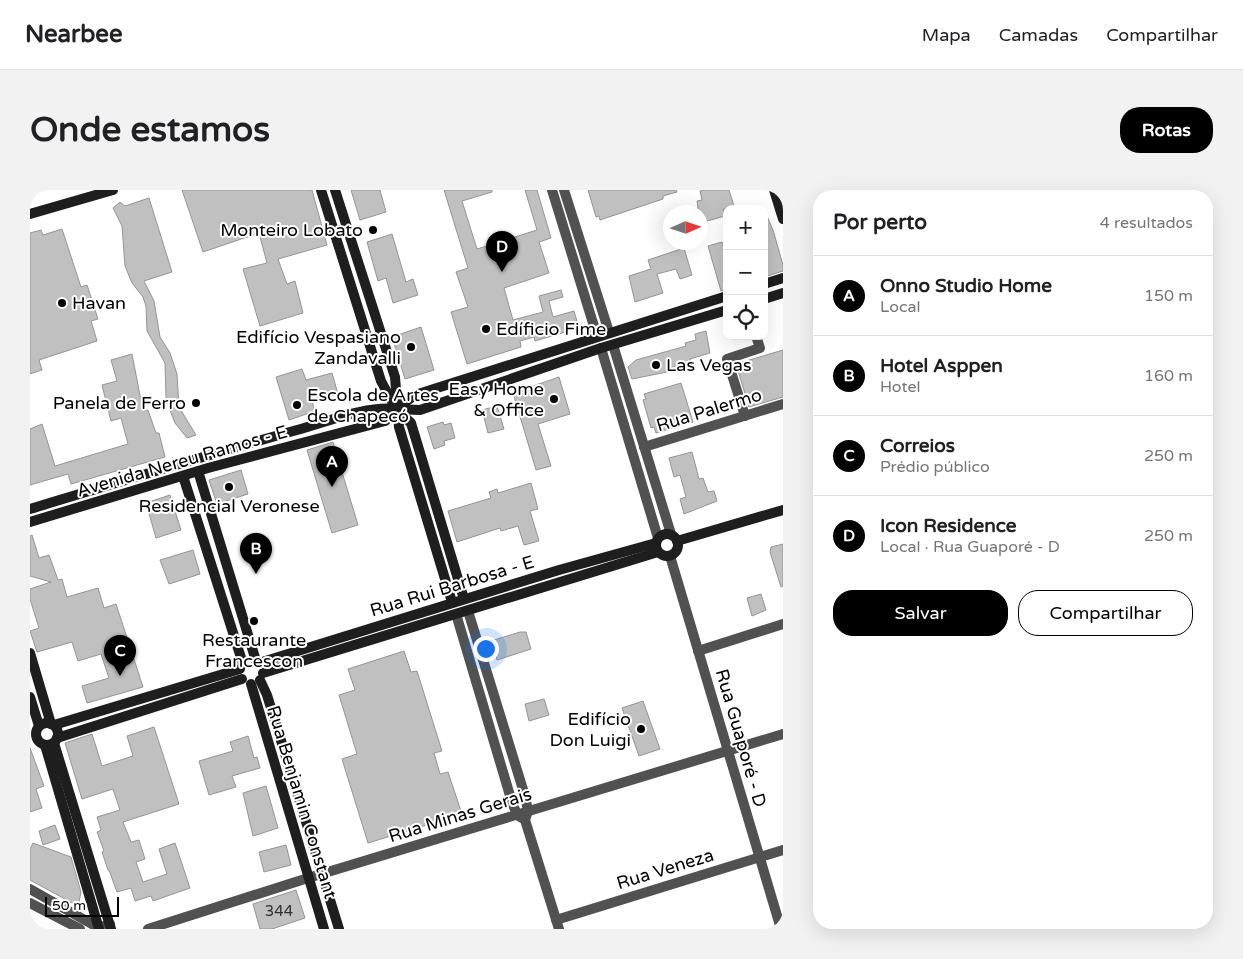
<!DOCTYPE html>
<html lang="pt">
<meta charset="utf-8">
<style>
body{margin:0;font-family:"Varela Round",sans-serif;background:#f2f2f2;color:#202124}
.controls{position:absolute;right:15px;top:15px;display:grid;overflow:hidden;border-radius:10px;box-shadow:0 5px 20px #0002}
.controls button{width:45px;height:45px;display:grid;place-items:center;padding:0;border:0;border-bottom:1px solid #e0e0e0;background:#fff;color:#202124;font:25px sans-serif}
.compass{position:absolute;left:633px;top:15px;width:45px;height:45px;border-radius:50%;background:#fff;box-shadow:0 5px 20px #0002;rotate:87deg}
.scale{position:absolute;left:15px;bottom:12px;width:74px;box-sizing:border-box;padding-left:5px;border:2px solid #000;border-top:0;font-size:14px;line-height:18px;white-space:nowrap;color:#000;-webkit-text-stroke:4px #fff;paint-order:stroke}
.you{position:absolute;left:455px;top:458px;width:18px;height:18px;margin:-12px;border:4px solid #fff;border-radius:50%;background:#1a73e8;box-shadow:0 0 0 8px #1a73e833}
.badge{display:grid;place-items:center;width:32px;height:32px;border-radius:50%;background:#000;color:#fff;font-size:16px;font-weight:700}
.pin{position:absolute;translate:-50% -41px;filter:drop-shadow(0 1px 2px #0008)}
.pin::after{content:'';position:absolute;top:26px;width:18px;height:15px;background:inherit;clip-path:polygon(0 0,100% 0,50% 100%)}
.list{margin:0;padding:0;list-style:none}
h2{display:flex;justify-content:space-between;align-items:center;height:65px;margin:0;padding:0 20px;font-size:21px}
h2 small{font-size:16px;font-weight:400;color:#757577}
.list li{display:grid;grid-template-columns:32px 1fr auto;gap:15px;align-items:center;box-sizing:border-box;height:80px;padding:0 20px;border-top:1px solid #e0e0e0}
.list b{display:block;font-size:19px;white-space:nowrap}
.list p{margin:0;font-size:16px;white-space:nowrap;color:#757577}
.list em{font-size:16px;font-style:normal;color:#757577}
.actions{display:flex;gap:10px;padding:15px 20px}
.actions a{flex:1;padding:11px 0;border:1px solid #000;border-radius:20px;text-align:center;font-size:18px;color:#000}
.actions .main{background:#000;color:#fff}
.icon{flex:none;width:28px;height:28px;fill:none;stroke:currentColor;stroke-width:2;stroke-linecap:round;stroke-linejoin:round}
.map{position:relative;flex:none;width:753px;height:739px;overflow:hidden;border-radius:20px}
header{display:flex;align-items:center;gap:30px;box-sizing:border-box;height:70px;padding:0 25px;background:#fff;border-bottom:1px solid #e0e0e0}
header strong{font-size:24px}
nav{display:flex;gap:28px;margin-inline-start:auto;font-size:18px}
.intro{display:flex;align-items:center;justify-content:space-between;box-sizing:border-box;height:120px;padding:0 30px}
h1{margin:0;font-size:35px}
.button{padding:12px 22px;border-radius:20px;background:#000;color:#fff;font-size:18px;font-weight:700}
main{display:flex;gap:30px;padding:0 30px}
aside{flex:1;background:#fff;border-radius:20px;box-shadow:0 5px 20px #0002}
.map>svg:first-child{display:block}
.building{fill:#c0c0c0;stroke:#959595}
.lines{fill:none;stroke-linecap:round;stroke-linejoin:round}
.street{stroke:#515151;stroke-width:10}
.secondary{stroke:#1e1e1e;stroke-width:10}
.poi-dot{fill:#000;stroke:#fff;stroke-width:2}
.labels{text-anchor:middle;stroke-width:4;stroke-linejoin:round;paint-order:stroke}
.number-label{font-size:15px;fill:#303030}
.poi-label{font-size:18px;fill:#000;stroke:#fff;text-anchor:end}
.street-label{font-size:18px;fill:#000;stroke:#fff}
</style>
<header>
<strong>Nearbee</strong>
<nav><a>Mapa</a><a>Camadas</a><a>Compartilhar</a></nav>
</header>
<div class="intro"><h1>Onde estamos</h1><a class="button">Rotas</a></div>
<main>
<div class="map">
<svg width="753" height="739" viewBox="0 0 753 739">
<rect width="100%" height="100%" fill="#fff"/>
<g class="building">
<polygon points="152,0 282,0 297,55 248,69 257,94 265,91 273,123 230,136 213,79 237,73 229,43 173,62"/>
<polygon points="321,0 350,0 356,22 330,30"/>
<polygon points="414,0 462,0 462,2 432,11 447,59 507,40 495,0 507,0 521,48 509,52 519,83 474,98 483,130 513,122 509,106 531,100 533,107 519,111 523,127 544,121 549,138 505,151 504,147 490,151 491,157 437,174 421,122 438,117 426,82 438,78"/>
<polygon points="558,0 646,0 647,2 633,6 633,9 570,30 569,26 566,27"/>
<polygon points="674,0 699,0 705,19 693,19 695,26 670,33 667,11 672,10 670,1"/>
<polygon points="119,8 142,82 114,91 124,111 130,147 140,163 147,184 149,217 166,245 157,248 145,233 141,223 136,207 135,173 117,141 116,116 113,107 102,93 95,76 92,36 83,18 90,12 95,16"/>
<polygon points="734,24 736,24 743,40 753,75 753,81 734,87"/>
<polygon points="32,39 51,97 57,95 68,129 61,131 67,151 9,170 12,180 0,184 0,43 11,40 13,45"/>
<polygon points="362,44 376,92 383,89 388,105 363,113 356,88 348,91 337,52"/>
<polygon points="692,52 697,67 697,99 691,101 678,56"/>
<polygon points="654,58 662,85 650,89 646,79 627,84 633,103 605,112 599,86 621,79 618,70"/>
<polygon points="391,137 404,180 375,189 362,147"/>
<polygon points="676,141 680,163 660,169 661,172 636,179 637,182 602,189 598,177 606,170 656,156 655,153 666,150 665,144"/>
<polygon points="753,160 753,207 719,217 706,174"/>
<polygon points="102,164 113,221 118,220 126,243 129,243 135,267 41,294 38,284 0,295 0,239 12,234 25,276 98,254 91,228 81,231 72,195 87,191 81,170"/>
<polygon points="272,179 276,190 302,183 308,204 282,211 285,221 259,230 246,187"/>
<polygon points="529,187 540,224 508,234 521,276 506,280 483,203"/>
<polygon points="651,193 663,232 626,243 624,237 621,238 613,210 616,209 614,204"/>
<polygon points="467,216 474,239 458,243 452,220"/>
<polygon points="413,232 414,235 421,233 425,248 414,251 415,255 404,259 397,237"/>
<polygon points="303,252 328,335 302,343 277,260"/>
<polygon points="662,262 669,289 673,288 678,302 684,301 687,311 654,324 650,309 656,307 650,285 644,287 639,268"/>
<polygon points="211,280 218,304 187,314 179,290"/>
<polygon points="501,293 508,319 500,321 509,351 494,355 488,336 471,341 470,338 427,352 418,321 461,308 459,302 467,299 468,303"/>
<polygon points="140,305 151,340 126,348 116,313"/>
<polygon points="2,345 9,368 19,365 28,390 32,389 37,407 68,398 74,418 86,414 113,497 57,513 52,496 79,488 71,464 48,471 42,452 7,462 0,441 9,438 0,409 0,399 21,392 0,386 0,346"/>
<polygon points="753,354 753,396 751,397 740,362 741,357"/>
<polygon points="163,360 170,384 139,394 130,370"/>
<polygon points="731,404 736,420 722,426 717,408"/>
<polygon points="490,442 496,442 501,459 467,470 461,451"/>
<polygon points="374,461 381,482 387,481 412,561 404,563 410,584 418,582 432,624 338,653 312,569 327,564 309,505 325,500 318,479"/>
<polygon points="514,509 519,525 499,531 495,514"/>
<polygon points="613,511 630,559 609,566 592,518"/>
<polygon points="124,537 149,614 93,632 101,652 109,650 115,669 106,672 113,692 137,684 129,659 145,653 160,698 123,711 121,706 105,711 101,698 87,702 79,680 78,680 72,662 74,661 67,642 71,640 67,627 90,620 83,599 52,609 35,553 62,544 72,576 103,566 97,546"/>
<polygon points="218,546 224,568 227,567 230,578 202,586 206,597 179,605 169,571 203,561 200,552"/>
<polygon points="0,558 14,596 6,599 12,618 0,622"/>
<polygon points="236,596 248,638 223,646 213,603"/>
<polygon points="25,635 30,649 13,655 9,641"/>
<polygon points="3,653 41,667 51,702 49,712 44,714 0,690 0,659"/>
<polygon points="256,655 261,675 234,682 229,662"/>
<polygon points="266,700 275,728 242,739 230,739 223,714"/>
</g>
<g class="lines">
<g class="street">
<polyline points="522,0 567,146"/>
<polyline points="534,0 579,142"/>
<polyline points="583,155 641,344"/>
<polyline points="571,158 628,348"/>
<polyline points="715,226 697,169 730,158 726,146"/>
<polyline points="614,257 753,214"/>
<polyline points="640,366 751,739"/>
<polyline points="438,421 495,606 498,621 495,630 529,739"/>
<polyline points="426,424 481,609 487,625 492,628"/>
<polyline points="668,461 753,434"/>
<polyline points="0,699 69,738 80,734"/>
<polyline points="0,713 50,739"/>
<polyline points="526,730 753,660"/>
<polyline points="118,739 278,688 753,544"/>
</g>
<g class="secondary">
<polyline points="291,0 351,191 366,219 381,233 434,409"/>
<polyline points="305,0 365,187 369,237 422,412"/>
<polyline points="744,0 753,29"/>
<polyline points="0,1 2,0"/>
<polyline points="0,24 83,0"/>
<polyline points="734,94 753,88"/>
<polyline points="734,109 753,103"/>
<polyline points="168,281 226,471"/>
<polyline points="153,286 213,474"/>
<path d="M0,319C89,292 177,265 267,240C296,232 338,215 366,219L385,205L697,106"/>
<polyline points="0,332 178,278 355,231 366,219 390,220 571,158 697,120"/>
<circle cx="637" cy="355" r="11"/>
<polyline points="647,351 753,320"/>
<polyline points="0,463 21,534"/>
<polyline points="229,473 529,380 626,353"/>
<polyline points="233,483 628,362"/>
<polyline points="230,490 237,505 309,739"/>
<polyline points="221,494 294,739"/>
<polyline points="0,507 9,536"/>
<circle cx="17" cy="544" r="11"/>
<polyline points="24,535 210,479"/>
<polyline points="27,548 212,489"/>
<polyline points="24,553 81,739"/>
<polyline points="15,555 69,739"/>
</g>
</g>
<g class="poi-dot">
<circle cx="343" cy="40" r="5"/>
<circle cx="32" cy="113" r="5"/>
<circle cx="456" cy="139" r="5"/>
<circle cx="381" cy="157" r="5"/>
<circle cx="626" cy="175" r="5"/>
<circle cx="524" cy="209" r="5"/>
<circle cx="166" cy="213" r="5"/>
<circle cx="267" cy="215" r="5"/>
<circle cx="199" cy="297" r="5"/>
<circle cx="224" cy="431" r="5"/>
<circle cx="611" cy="539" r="5"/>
</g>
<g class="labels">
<g class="number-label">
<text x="249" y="726">344</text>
</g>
<g class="poi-label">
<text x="333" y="46">Monteiro Lobato</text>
<text x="42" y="119" text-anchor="start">Havan</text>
<text x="466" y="145" text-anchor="start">Edíficio Fime</text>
<text x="371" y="153">Edifício Vespasiano<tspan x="371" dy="21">Zandavalli</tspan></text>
<text x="636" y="181" text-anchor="start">Las Vegas</text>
<text x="514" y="205">Easy Home<tspan x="514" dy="21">&amp; Office</tspan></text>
<text x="277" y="211" text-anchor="start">Escola de Artes<tspan x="277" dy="21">de Chapecó</tspan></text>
<text x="156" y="219">Panela de Ferro</text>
<text x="199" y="322" text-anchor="middle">Residencial Veronese</text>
<text x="224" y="456" text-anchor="middle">Restaurante<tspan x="224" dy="21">Francescon</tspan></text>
<text x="601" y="535">Edifício<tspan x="601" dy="21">Don Luigi</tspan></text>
</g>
<g class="street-label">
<text transform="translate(679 220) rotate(-17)" y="6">Rua Palermo</text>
<text transform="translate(152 271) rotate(-16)" y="6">Avenida Nereu Ramos - E</text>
<text transform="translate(422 396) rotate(-17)" y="6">Rua Rui Barbosa - E</text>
<text transform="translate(711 548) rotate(74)" y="6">Rua Guaporé - D</text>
<text transform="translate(272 612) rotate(73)" y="6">Rua Benjamin Constant</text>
<text transform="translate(430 625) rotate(-17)" y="6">Rua Minas Gerais</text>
<text transform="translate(635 679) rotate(-17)" y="6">Rua Veneza</text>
</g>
</g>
</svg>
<div class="controls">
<button>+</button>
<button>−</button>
<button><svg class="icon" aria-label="locate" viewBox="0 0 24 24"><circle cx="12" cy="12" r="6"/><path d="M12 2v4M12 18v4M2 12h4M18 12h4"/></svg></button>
</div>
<svg class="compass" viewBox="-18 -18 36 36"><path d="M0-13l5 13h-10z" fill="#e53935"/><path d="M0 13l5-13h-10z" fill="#757577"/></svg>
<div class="scale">50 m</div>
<div class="you"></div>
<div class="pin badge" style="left:302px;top:297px">A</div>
<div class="pin badge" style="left:226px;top:384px">B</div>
<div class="pin badge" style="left:90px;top:486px">C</div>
<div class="pin badge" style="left:472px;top:82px">D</div>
</div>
<aside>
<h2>Por perto<small>4 resultados</small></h2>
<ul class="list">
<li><span class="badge">A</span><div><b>Onno Studio Home</b><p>Local</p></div><em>150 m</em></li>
<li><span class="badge">B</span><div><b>Hotel Asppen</b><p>Hotel</p></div><em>160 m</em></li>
<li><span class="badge">C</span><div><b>Correios</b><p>Prédio público</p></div><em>250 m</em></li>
<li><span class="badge">D</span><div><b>Icon Residence</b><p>Local · Rua Guaporé - D</p></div><em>250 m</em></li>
</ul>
<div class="actions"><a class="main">Salvar</a><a>Compartilhar</a></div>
</aside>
</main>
